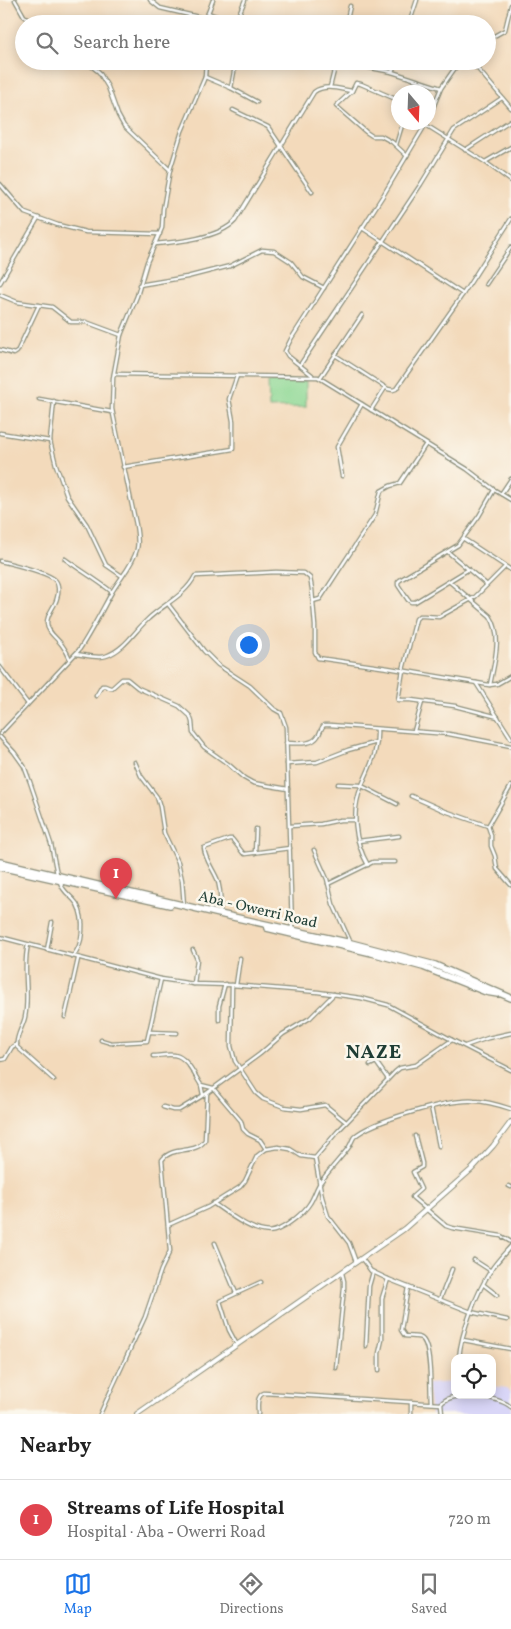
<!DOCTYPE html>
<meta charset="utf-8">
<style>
body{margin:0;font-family:Vollkorn,serif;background:#f6f6f6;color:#222}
.controls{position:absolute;right:15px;bottom:15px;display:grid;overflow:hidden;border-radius:10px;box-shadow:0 2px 12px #0003}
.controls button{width:45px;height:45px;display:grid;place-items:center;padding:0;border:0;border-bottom:1px solid #e0e0e0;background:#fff;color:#222;font:25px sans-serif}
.compass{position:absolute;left:391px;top:85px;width:45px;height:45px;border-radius:50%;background:#fff;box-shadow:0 2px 12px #0003;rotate:161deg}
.you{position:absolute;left:248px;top:644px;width:18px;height:18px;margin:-12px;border:4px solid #fff;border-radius:50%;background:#1a73e8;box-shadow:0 0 0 8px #1a73e833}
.badge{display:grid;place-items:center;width:32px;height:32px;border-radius:50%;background:#1a73e8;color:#fff;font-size:16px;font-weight:700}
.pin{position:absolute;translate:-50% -41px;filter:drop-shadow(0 1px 2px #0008)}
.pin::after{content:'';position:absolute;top:26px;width:18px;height:15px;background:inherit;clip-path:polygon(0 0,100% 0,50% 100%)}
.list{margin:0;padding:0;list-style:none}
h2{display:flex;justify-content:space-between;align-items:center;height:65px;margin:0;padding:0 20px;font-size:21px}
h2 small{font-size:16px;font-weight:400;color:#767676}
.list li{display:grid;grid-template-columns:32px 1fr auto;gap:15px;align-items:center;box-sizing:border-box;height:80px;padding:0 20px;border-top:1px solid #e0e0e0}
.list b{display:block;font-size:19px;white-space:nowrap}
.list p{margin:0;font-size:16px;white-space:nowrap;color:#767676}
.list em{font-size:16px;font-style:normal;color:#767676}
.icon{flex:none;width:28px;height:28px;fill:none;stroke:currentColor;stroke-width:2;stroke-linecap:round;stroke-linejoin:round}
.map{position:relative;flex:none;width:511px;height:1414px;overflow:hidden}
.search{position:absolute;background:#fff;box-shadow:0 2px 12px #0003;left:15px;right:15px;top:15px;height:55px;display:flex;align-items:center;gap:12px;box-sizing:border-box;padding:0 18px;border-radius:28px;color:#767676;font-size:19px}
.sheet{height:145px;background:#fff}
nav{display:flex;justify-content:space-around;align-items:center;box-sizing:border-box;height:70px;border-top:1px solid #e0e0e0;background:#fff;font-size:14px;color:#767676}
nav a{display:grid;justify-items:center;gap:2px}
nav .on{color:#1a73e8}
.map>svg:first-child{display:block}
.built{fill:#d9d6f7}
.green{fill:#8ed894;stroke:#568a64}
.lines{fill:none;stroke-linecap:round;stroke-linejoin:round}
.street-casing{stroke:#898c78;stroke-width:5}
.secondary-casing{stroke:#898c78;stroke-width:6}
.highway-casing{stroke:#898c78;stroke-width:8}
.street{stroke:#fff;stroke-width:2.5}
.secondary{stroke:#fff;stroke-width:4}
.highway{stroke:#fff;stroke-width:5.5}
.labels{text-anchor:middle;stroke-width:5;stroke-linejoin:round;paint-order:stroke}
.street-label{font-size:15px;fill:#1f3d34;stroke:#fbf7ec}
.district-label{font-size:20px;font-weight:bold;letter-spacing:1px;fill:#1f3d34;stroke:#fbf7ec}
</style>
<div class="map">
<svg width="511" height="1414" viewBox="0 0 511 1414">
<rect width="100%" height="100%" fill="#fbf7ec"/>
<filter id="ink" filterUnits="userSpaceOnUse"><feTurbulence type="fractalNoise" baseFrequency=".02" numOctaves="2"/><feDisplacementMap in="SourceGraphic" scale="10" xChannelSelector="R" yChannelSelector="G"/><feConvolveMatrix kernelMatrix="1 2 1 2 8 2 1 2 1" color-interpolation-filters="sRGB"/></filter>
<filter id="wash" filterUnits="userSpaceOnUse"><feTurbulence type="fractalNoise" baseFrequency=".0096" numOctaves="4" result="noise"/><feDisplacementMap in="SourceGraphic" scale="20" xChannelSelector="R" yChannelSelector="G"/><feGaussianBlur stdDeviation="1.12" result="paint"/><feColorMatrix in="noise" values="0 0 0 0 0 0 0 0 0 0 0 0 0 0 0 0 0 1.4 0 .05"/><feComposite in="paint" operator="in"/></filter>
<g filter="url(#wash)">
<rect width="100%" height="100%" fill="#f3dabb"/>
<polygon class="built" points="455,1382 455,1395 492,1395 492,1386 507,1388 511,1391 511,1414 431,1414 427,1384"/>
<polygon class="green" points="306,381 306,407 269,408 268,381"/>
</g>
<g filter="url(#ink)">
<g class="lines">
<defs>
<g id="street">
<polyline points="15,0 24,16 35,24"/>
<polyline points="150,0 160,8 207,19"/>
<polyline points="208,13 238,24"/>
<polyline points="206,24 208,13 213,0"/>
<polyline points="237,24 239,14 245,0"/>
<polyline points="346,24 350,6"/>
<polyline points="409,24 417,0"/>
<polyline points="487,40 505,30 511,5"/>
<polyline points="85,61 99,72 108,87 118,115 124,126 170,170"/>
<polyline points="334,61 392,72 441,88"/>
<polyline points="471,61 511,108"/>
<polyline points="392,72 396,61"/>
<polyline points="205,77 231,88 257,102"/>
<polyline points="330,87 336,63"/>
<polyline points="231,88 236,61"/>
<polyline points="414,92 420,81"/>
<polyline points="398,100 361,84 356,83 352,91 336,106 366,132 372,136 381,136 392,142 407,156"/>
<polyline points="233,110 268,127 312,192"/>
<polyline points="428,120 441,88 455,68 462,61"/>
<polyline points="426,125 485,162 511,181"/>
<polyline points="396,145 403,122"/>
<polyline points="465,150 511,120"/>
<polyline points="485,162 511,147"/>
<polyline points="0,184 25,213 58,225 86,232 160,234"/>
<polyline points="362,228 463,294"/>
<path d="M155,244C178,242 219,238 235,221L314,92C325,84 339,89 352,91"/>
<polyline points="0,283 38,218"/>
<polyline points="486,284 511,247"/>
<polyline points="139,285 187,277 230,266 262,250 274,251 291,262 303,277 324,288"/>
<polyline points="0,295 17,302 52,307 71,322 86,322 121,335"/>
<polyline points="0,350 14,354 17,352 39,305"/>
<polyline points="335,355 388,389 393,390 396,389 463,294 511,219"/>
<polyline points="300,365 421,184 454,130 502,98"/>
<polyline points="114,374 318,377 467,469 493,489 511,500"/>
<polyline points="312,375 288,356 285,351 291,339 384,194 427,122"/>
<polyline points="320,378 362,315"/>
<polyline points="39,399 112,412"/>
<polyline points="54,401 50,441 56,465 67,496 87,525 106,565 122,576"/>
<polyline points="371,410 385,388"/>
<polyline points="0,433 50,441"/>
<polyline points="123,467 233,449 233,421 229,399 237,376"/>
<polyline points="342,476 337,447 362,404"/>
<polyline points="501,494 511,479"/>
<polyline points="464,539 511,570"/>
<polyline points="448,552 487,585"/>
<path d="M65,559C80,570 97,580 112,592"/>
<path d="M0,561C12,564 48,572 55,580C59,584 59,593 57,598C55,607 47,613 47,623C47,632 57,638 62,645C65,649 68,654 70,659"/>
<polyline points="469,569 415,602 411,602 408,600 398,585 398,582 400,580 458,545 479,516 494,490"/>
<path d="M450,582L490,616C503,635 494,663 490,685"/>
<polyline points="313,601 320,599 322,596 375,515 381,491 390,486 400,483 426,444"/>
<polyline points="168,604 204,651 218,665 250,686 274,709 281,713 286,727 292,928"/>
<path d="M76,654C85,655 98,659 106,656C124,650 134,632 147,620C162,605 185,596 195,576L276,572L304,573L310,578L312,589L315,626V652L318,658L388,668L489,685L497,684L511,676"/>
<polyline points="0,667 28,704"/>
<polyline points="476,683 511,738"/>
<polyline points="96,696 102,686 105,686 110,688 112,688 122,679 127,679 138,688 179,706 190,716 192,722 193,733 204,747 228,764 244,778 253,783 288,789"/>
<polyline points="498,717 455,706 411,700 398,700 403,670 416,619 419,616 424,616 439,617 475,597 505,567"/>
<polyline points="414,731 422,702"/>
<path d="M0,734L79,650C91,632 101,612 112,592C120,578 133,565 137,549C139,541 137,533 136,525L112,409L113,378L121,335L137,296L147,262L162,228L163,209L170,170L182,131L205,77L206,61"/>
<polyline points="0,737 14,752 24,766 30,782 51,844 57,874"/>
<path d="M286,743C296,743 312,746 318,736C321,732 320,729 324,725H330L449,734L511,746"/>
<polyline points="135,762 141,776 157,797 160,807 164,833 178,862 182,880 184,905"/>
<polyline points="287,764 317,762 348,750 377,742"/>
<polyline points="338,784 360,785 397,804"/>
<polyline points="511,786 488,826 491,835 491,846 495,856 497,869 511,885"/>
<polyline points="411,796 445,811 488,826"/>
<polyline points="290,826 321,824 340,820 355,820"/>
<polyline points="358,841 399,836"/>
<polyline points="314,850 327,879 333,904 350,941"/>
<polyline points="255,853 256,829"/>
<path d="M368,865C354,841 351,811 362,785C371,763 378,754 377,729"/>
<path d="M60,882C63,893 71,895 77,904C85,919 84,945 72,957"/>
<polyline points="328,884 373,862 395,862"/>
<path d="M220,912C221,901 221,892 218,881C214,870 205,860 204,848L229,839H232L243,853L245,854L290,848"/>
<polyline points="0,937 161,979 194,984 232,985 318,992 361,998 388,1005 452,1040 511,1070"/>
<path d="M28,945C22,968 30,993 25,1017C23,1027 15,1037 17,1047L54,1080"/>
<polyline points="47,950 52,922"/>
<polyline points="193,950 197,959 194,984"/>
<polyline points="232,985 231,1046 235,1061 256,1093 263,1099 284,1107 301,1109 325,1105 346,1122"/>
<polyline points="236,985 240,958"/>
<polyline points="65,1017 78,959"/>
<polyline points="219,1020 219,1006 225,984"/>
<polyline points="150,1032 177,1033"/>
<polyline points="101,1040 111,1043 147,1041 161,979"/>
<polyline points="465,1046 488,1038 511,1033"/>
<path d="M153,1056C160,1056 171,1053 178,1056C189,1061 195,1076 201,1085L213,1088L241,1121L243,1129L248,1134L260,1140L266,1149"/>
<polyline points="0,1060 5,1059 12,1047 17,1044"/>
<polyline points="370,1065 376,1062 388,1079"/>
<polyline points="201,1085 203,1095"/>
<polyline points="163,1107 173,1110 179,1110 207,1093 260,1054 283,1034 310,1018 334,994"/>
<polyline points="431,1107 439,1146"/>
<polyline points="415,1136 422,1163 422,1167 413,1172 421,1189 412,1197 413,1198 446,1226 452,1228 501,1236 511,1242"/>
<polyline points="509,1186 511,1187"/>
<path d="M213,1203C227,1213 257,1236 274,1231C285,1228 304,1213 310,1203C314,1197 316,1189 320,1183C329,1170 340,1159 349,1147C351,1144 352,1140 354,1137C371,1121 450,1099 474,1101C486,1101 499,1105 511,1109"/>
<polyline points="168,1225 208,1207 240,1187 245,1181 257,1156 266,1149 278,1147 290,1149 301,1156 315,1158"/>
<polyline points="215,1243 236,1293"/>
<polyline points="362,1259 371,1271 388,1279 471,1312 507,1320"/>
<polyline points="474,1260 491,1271"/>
<polyline points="356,1262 349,1243 328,1216 322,1197 315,1158 337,1132 395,1072 400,1068 416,1065 452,1040"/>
<polyline points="484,1285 497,1295"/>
<path d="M408,1287L401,1330L405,1336C410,1337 417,1336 421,1338C432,1344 430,1391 431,1403"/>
<polyline points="440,1299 452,1269"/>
<polyline points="463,1340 511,1349"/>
<polyline points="237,1345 229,1330 220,1301 261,1282"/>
<polyline points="366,1346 369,1286 373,1272"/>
<path d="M459,1358C461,1332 477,1292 491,1270C497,1261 504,1254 511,1246"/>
<polyline points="336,1368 344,1288 344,1281 342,1273"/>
<polyline points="379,1370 379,1353 382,1340 382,1298 388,1279"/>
<path d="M100,1414L145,1317L161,1270L170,1251L162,1160C173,1145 196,1155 205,1140L207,1093"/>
<path d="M258,1414C258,1407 256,1396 264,1393L441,1404"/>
<polyline points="411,1414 411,1402"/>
<path d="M442,1414L441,1404C451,1390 499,1396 511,1407"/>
</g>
<polyline id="secondary" points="137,1414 404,1229 472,1169 493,1146 511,1122"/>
<g id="highway">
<polyline points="0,862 224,915 351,943 435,965 511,998"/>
<polyline points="0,867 170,905"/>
<polyline points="267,928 372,953 423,967 486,992 498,994"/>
</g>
</defs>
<use href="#street" class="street-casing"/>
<use href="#secondary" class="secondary-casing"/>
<use href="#highway" class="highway-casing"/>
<use href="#street" class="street"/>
<use href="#secondary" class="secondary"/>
<use href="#highway" class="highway"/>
</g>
</g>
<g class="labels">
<g class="street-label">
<text transform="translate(258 909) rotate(13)" y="5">Aba - Owerri Road</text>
</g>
<g class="district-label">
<text x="374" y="1058">NAZE</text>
</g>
</g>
</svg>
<div class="controls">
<button><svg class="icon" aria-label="locate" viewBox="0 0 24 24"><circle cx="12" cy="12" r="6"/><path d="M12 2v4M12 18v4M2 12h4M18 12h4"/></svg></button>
</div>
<svg class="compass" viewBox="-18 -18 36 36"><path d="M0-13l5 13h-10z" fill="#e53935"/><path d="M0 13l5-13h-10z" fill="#767676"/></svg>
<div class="you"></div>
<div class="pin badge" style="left:116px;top:899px;background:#e0444e">1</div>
<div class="search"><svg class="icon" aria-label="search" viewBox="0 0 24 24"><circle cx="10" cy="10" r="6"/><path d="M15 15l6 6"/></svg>Search here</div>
</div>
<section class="sheet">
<h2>Nearby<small></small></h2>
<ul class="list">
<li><span class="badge" style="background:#e0444e">1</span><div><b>Streams of Life Hospital</b><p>Hospital · Aba - Owerri Road</p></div><em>720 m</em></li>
</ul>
</section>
<nav>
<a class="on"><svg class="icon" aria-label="map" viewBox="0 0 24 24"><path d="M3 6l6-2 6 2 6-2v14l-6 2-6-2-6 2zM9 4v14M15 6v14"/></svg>Map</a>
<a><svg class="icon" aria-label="directions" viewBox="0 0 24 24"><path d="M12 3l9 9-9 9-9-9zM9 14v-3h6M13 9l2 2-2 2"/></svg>Directions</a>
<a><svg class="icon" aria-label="saved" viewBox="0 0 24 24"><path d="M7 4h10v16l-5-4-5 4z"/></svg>Saved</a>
</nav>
